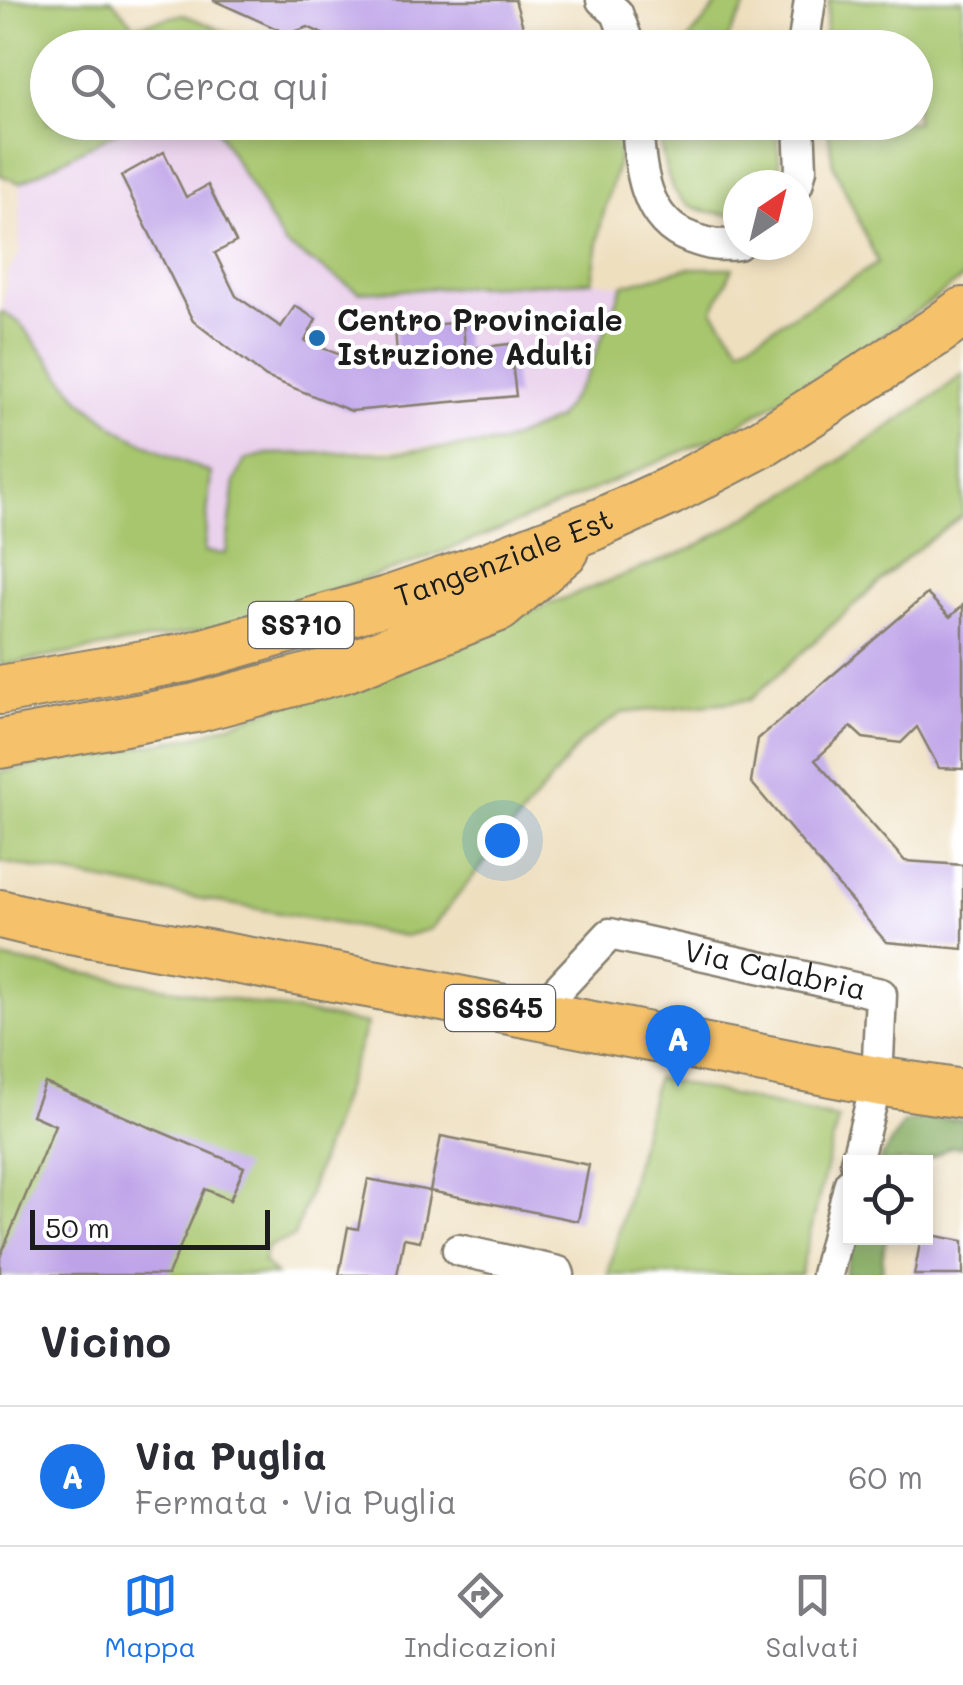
<!DOCTYPE html>
<html lang="it">
<meta charset="utf-8">
<style>
body{margin:0;font-family:Mali,sans-serif;background:#f2f2f3;color:#2b2b33}
.controls{position:absolute;right:30px;bottom:30px;display:grid;overflow:hidden;border-radius:0px;box-shadow:0 5px 15px #0003}
.controls button{width:90px;height:90px;display:grid;place-items:center;padding:0;border:0;border-bottom:2px solid #e1e1e2;background:#fff;color:#2b2b33;font:50px sans-serif}
.compass{position:absolute;left:723px;top:170px;width:90px;height:90px;border-radius:50%;background:#fff;box-shadow:0 5px 15px #0003;rotate:35deg}
.scale{position:absolute;left:30px;bottom:25px;width:240px;box-sizing:border-box;padding-left:10px;border:5px solid #1c1c1c;border-top:0;font-size:28px;line-height:35px;white-space:nowrap;color:#1c1c1c;-webkit-text-stroke:8px #fff;paint-order:stroke}
.you{position:absolute;left:502px;top:840px;width:35px;height:35px;margin:-25px;border:8px solid #fff;border-radius:50%;background:#1a73e8;box-shadow:0 0 0 15px #1a73e833}
.badge{display:grid;place-items:center;width:65px;height:65px;border-radius:50%;background:#1a73e8;color:#fff;font-size:32px;font-weight:700}
.pin{position:absolute;translate:-50% -82px;filter:drop-shadow(0 2px 5px #0008)}
.pin::after{content:'';position:absolute;top:52px;width:35px;height:30px;background:inherit;clip-path:polygon(0 0,100% 0,50% 100%)}
.list{margin:0;padding:0;list-style:none}
h2{display:flex;justify-content:space-between;align-items:center;height:130px;margin:0;padding:0 40px;font-size:42px}
h2 small{font-size:32px;font-weight:400;color:#7c7c81}
.list li{display:grid;grid-template-columns:65px 1fr auto;gap:30px;align-items:center;box-sizing:border-box;height:140px;padding:0 40px;border-top:2px solid #e1e1e2}
.list b{display:block;font-size:38px;white-space:nowrap}
.list p{margin:0;font-size:32px;white-space:nowrap;color:#7c7c81}
.list em{font-size:32px;font-style:normal;color:#7c7c81}
.icon{flex:none;width:55px;height:55px;fill:none;stroke:currentColor;stroke-width:2;stroke-linecap:round;stroke-linejoin:round}
.map{position:relative;flex:none;width:963px;height:1275px;overflow:hidden}
.search{position:absolute;background:#fff;box-shadow:0 5px 15px #0003;left:30px;right:30px;top:30px;height:110px;display:flex;align-items:center;gap:25px;box-sizing:border-box;padding:0 35px;border-radius:55px;color:#7c7c81;font-size:38px}
.sheet{height:270px;background:#fff}
nav{display:flex;justify-content:space-around;align-items:center;box-sizing:border-box;height:140px;border-top:2px solid #e1e1e2;background:#fff;font-size:28px;color:#7c7c81}
nav a{display:grid;justify-items:center;gap:5px}
nav .on{color:#1a73e8}
.map>svg:first-child{display:block}
.built{fill:#ead1ec}
.green{fill:#a7c66e;stroke:#627145;stroke-width:2.5}
.forest{fill:#85ab61;stroke:#50643e;stroke-width:2.5}
.building{fill:#bda2e8}
.lines{fill:none;stroke-linecap:round;stroke-linejoin:round}
.street-casing{stroke:#857e6e;stroke-width:35}
.primary-casing{stroke:#857e6e;stroke-width:52}
.street{stroke:#fff;stroke-width:30}
.primary{stroke:#f5c16b;stroke-width:48}
.poi-dot{fill:#1f6fb2;stroke:#fff;stroke-width:4}
.labels{text-anchor:middle;stroke-width:8;stroke-linejoin:round;paint-order:stroke}
.shield{fill:#fff;stroke:#606060;stroke-width:2.5}
.shield-label{font-size:28px;font-weight:bold;fill:#1c1c1c}
.poi-label{font-size:30px;font-weight:bold;fill:#1c1c1c;stroke:#fff;text-anchor:start}
.street-label{font-size:30px;fill:#1c1c1c;stroke:#fff}
</style>
<div class="map">
<svg width="963" height="1275" viewBox="0 0 963 1275">
<rect width="100%" height="100%" fill="#fff"/>
<filter id="ink" filterUnits="userSpaceOnUse"><feTurbulence type="fractalNoise" baseFrequency=".01" numOctaves="2"/><feDisplacementMap in="SourceGraphic" scale="20" xChannelSelector="R" yChannelSelector="G"/><feConvolveMatrix kernelMatrix="1 2 1 2 8 2 1 2 1" color-interpolation-filters="sRGB"/></filter>
<filter id="wash" filterUnits="userSpaceOnUse"><feTurbulence type="fractalNoise" baseFrequency=".0048" numOctaves="4" result="noise"/><feDisplacementMap in="SourceGraphic" scale="40" xChannelSelector="R" yChannelSelector="G"/><feGaussianBlur stdDeviation="2.25" result="paint"/><feColorMatrix in="noise" values="0 0 0 0 0 0 0 0 0 0 0 0 0 0 0 0 0 1.4 0 .05"/><feComposite in="paint" operator="in"/></filter>
<g filter="url(#wash)">
<rect width="100%" height="100%" fill="#eedfbf"/>
<polygon class="built" points="133,122 213,123 284,244 359,292 592,281 623,285 587,375 557,419 502,443 267,454 245,460 235,481 226,554 204,552 211,473 166,454 119,430 82,400 20,323 2,312 7,276 20,253 20,183"/>
<g class="green">
<polygon points="0,0 112,0 135,26 183,14 261,47 48,48 48,122 133,123 20,183 0,175"/>
<polygon points="721,0 749,0 723,47 683,47"/>
<polygon points="829,0 963,0 963,278 864,349 723,434 507,527 413,563 223,627 0,665 0,313 2,312 20,323 81,400 119,430 166,454 211,473 204,552 226,554 235,481 245,460 267,454 395,452 502,443 557,419 587,375 623,285 687,268 733,268 713,310 741,347 878,263 833,164 827,123 916,122 916,48 824,47"/>
<polygon points="436,123 457,132 564,123 620,123 622,147 601,223 592,281 359,292 284,244 213,123"/>
<path d="M658,123H776L780,170L771,185H738V214L734,215C718,213 693,212 681,199C664,182 661,145 658,123Z"/>
<polygon points="963,374 963,515 906,558 750,700 622,713 583,740 431,929 405,936 0,862 0,772 197,736 416,656 691,549 814,478 940,392"/>
<polygon points="0,958 367,1024 294,1237 267,1247 263,1262 276,1275 0,1275"/>
<polygon points="656,1078 838,1119 800,1275 608,1275"/>
</g>
<g class="forest">
<polygon points="925,1118 963,1120 963,1147 950,1147 924,1162 879,1162 903,1123"/>
<polygon points="854,1238 886,1238 882,1260 883,1275 844,1275"/>
</g>
<g id="blocks">
<g class="building">
<polygon points="213,0 515,0 523,27 514,48 352,48 308,27 288,34"/>
<polygon points="164,152 186,197 208,185 236,242 215,253 236,296 281,327 295,306 316,319 305,341 353,360 397,355 395,328 463,322 465,349 510,344 516,396 351,411 266,377 193,321 121,176"/>
<polygon points="927,594 950,617 963,605 963,769 939,768 917,727 901,743 863,738 851,727 815,760 905,861 963,865 963,949 886,942 751,782 758,739"/>
<polygon points="45,1083 244,1167 230,1200 205,1189 168,1275 0,1275 0,1257 55,1125 32,1115"/>
<polygon points="441,1136 589,1165 578,1221 430,1191"/>
<polygon points="368,1179 430,1191 420,1241 404,1238 397,1275 339,1275 348,1227 358,1229"/>
<polygon points="926,1234 963,1241 963,1275 914,1275 921,1238 926,1238"/>
</g>
</g>
</g>
<g filter="url(#ink)">
<use href="#blocks" fill-opacity="0" stroke="#857e6e" stroke-width="2.5"/>
<g class="lines">
<defs>
<g id="street">
<polyline points="602,0 617,13 630,48"/>
<polyline points="803,48 810,0"/>
<path d="M637,122C640,166 643,221 691,238C710,245 718,246 738,244"/>
<polyline points="797,185 801,169 799,122"/>
<path id="s1" d="M534,1015L610,934L881,994L877,1081L856,1162"/>
<polyline points="458,1250 558,1272 559,1275"/>
<polyline points="827,1275 850,1183"/>
</g>
<g id="primary">
<path id="s2" d="M0,690L189,657L390,600L489,566L593,526L670,491L764,442L934,333L963,312"/>
<polyline points="0,744 196,708 345,668 499,607 565,550"/>
<polyline points="0,914 37,923 422,993 877,1081 963,1094"/>
</g>
</defs>
<use href="#street" class="street-casing"/>
<use href="#primary" class="primary-casing"/>
<use href="#street" class="street"/>
<use href="#primary" class="primary"/>
</g>
</g>
<circle class="poi-dot" cx="317" cy="338" r="10"/>
<g class="labels">
<g class="shield">
<rect x="248.5" y="602" width="105" height="46" rx="8"/>
<rect x="445" y="985" width="110" height="46" rx="8"/>
</g>
<g class="shield-label">
<text x="301" y="635">SS710</text>
<text x="500" y="1018">SS645</text>
</g>
<g class="poi-label">
<text x="337" y="331">Centro Provinciale<tspan x="337" dy="34">Istruzione Adulti</tspan></text>
</g>
<g class="street-label">
<text dy="10" stroke="none"><textPath href="#s2" startOffset="522">Tangenziale Est</textPath></text>
<text dy="10" stroke="none"><textPath href="#s1" startOffset="280">Via Calabria</textPath></text>
</g>
</g>
</svg>
<div class="controls">
<button><svg class="icon" aria-label="locate" viewBox="0 0 24 24"><circle cx="12" cy="12" r="6"/><path d="M12 2v4M12 18v4M2 12h4M18 12h4"/></svg></button>
</div>
<svg class="compass" viewBox="-18 -18 36 36"><path d="M0-13l5 13h-10z" fill="#e53935"/><path d="M0 13l5-13h-10z" fill="#7c7c81"/></svg>
<div class="scale">50 m</div>
<div class="you"></div>
<div class="pin badge" style="left:678px;top:1087px">A</div>
<div class="search"><svg class="icon" aria-label="search" viewBox="0 0 24 24"><circle cx="10" cy="10" r="6"/><path d="M15 15l6 6"/></svg>Cerca qui</div>
</div>
<section class="sheet">
<h2>Vicino<small></small></h2>
<ul class="list">
<li><span class="badge">A</span><div><b>Via Puglia</b><p>Fermata · Via Puglia</p></div><em>60 m</em></li>
</ul>
</section>
<nav>
<a class="on"><svg class="icon" aria-label="map" viewBox="0 0 24 24"><path d="M3 6l6-2 6 2 6-2v14l-6 2-6-2-6 2zM9 4v14M15 6v14"/></svg>Mappa</a>
<a><svg class="icon" aria-label="directions" viewBox="0 0 24 24"><path d="M12 3l9 9-9 9-9-9zM9 14v-3h6M13 9l2 2-2 2"/></svg>Indicazioni</a>
<a><svg class="icon" aria-label="saved" viewBox="0 0 24 24"><path d="M7 4h10v16l-5-4-5 4z"/></svg>Salvati</a>
</nav>
